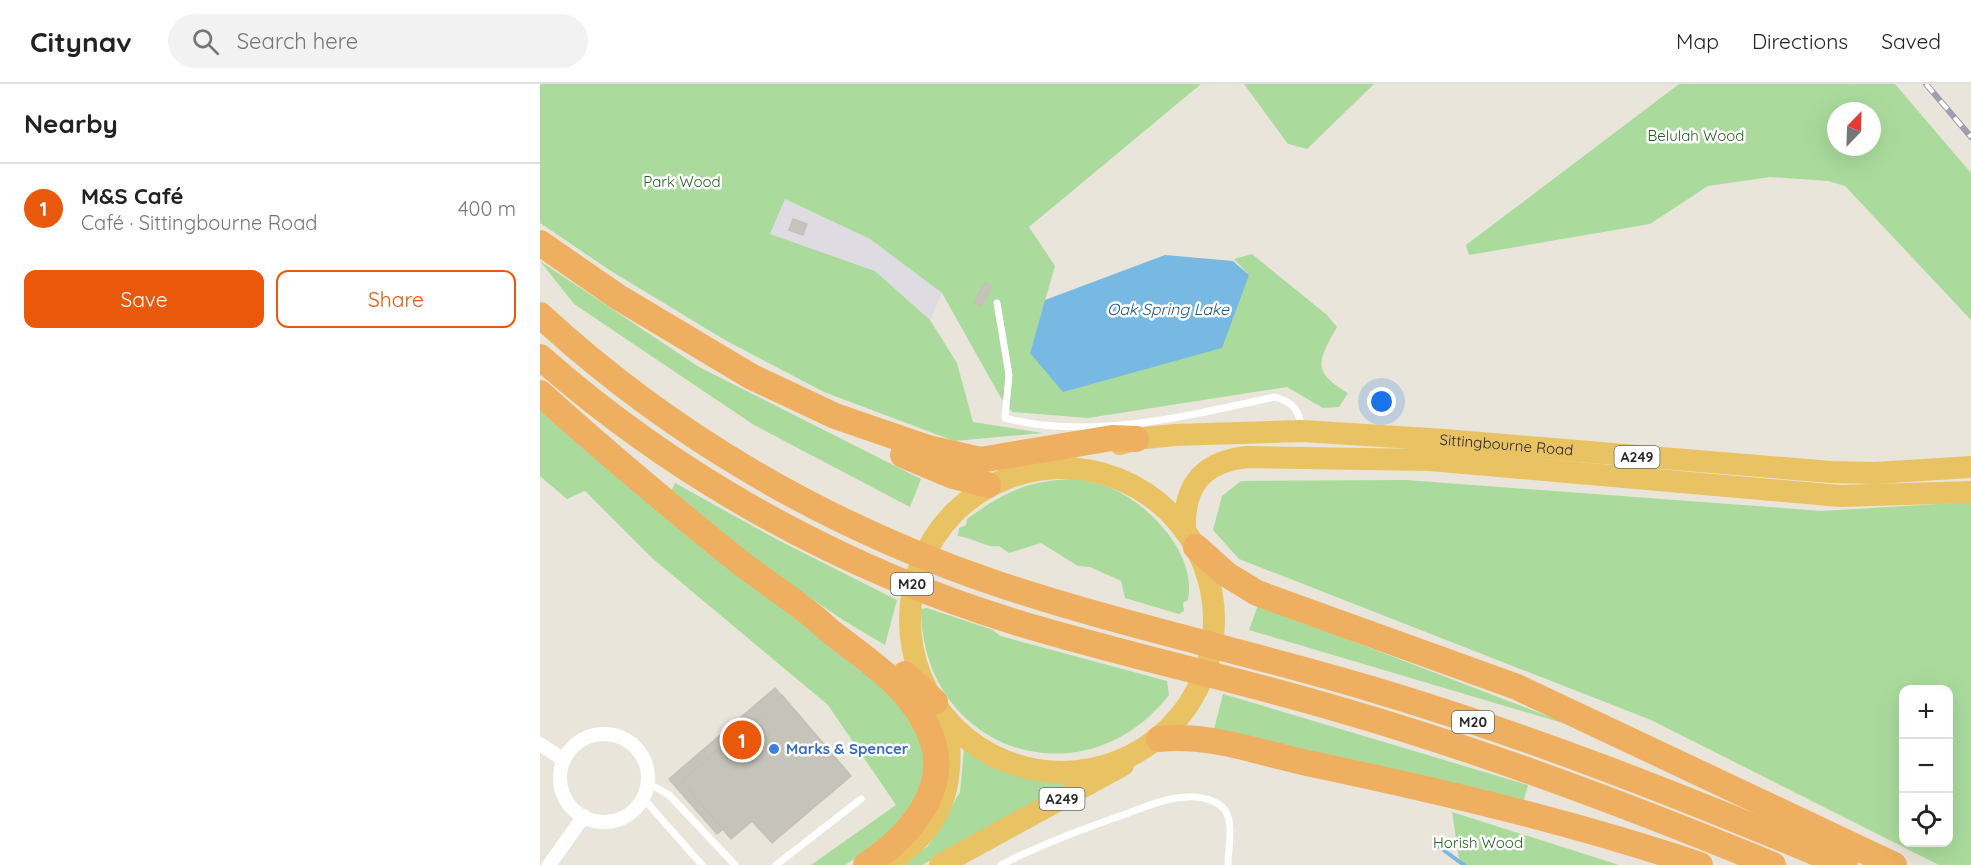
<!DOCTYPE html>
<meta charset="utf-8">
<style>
body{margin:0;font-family:Quicksand,sans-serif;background:#f2f2f2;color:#222}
.controls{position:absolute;right:18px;bottom:18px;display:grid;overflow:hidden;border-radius:12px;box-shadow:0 6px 24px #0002}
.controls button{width:54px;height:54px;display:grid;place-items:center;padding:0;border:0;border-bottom:2px solid #e0e0e0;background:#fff;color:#222;font:30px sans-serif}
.compass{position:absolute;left:1287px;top:18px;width:54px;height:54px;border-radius:50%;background:#fff;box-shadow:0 6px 24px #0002;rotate:23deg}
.you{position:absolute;left:842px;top:318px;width:21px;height:21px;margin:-15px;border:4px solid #fff;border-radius:50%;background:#1a73e8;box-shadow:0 0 0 9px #1a73e833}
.badge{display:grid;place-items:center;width:39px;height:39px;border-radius:50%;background:#ea580c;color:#fff;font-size:20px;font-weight:700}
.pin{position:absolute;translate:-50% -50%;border:3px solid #fff;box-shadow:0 2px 6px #0006}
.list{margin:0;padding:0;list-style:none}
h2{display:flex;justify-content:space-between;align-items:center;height:78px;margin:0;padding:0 24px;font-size:26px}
h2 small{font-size:20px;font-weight:400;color:#767676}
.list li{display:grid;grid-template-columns:39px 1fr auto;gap:18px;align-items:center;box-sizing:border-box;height:90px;padding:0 24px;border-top:2px solid #e0e0e0}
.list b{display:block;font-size:22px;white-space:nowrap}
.list p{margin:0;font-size:20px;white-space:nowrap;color:#767676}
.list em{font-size:20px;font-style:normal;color:#767676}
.actions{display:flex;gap:12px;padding:18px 24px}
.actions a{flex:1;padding:14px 0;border:2px solid #ea580c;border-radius:12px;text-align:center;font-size:21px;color:#ea580c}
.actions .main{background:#ea580c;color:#fff}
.icon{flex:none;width:33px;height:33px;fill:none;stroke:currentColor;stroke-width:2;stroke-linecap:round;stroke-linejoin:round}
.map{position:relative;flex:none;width:1431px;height:781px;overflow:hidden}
header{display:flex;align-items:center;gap:36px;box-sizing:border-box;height:84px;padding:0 30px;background:#fff;border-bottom:2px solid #e0e0e0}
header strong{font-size:28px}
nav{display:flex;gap:33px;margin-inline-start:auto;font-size:21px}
.search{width:420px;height:54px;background:#f2f2f2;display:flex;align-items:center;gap:15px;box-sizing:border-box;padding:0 21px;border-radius:33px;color:#767676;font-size:22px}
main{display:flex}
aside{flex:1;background:#fff}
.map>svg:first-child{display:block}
.industrial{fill:#dedbe2}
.green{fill:#aadb9c;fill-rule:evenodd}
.water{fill:#77b9e3}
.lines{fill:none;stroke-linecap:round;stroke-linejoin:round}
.stream{stroke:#77b9e3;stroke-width:4}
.building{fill:#c5c3ba;stroke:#c4c1b5;stroke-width:1.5}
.service{stroke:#fff;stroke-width:7}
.minor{stroke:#fff;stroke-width:14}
.trunk{stroke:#e9c264;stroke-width:22}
.motorway{stroke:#efaf61;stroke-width:26}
.rail-casing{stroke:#9f9fb1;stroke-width:6}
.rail{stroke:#fff;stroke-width:4;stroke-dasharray:11;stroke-linecap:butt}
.shop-dot{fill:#3f7fe0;stroke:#fff;stroke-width:2}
.labels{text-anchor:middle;stroke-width:5;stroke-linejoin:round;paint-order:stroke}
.shield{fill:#fff;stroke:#686868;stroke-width:1.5}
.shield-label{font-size:14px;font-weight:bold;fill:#282828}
.park-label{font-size:15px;fill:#265e20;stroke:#fff}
.street-label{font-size:15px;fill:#282828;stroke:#fff}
.shop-label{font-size:15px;font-weight:bold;fill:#366cbe;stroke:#fff;text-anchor:start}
.water-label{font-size:16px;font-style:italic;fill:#19578b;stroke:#fff}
</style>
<header>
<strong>Citynav</strong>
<div class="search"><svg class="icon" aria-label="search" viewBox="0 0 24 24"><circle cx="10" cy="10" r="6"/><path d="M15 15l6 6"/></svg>Search here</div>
<nav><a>Map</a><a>Directions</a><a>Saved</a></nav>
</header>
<main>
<aside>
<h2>Nearby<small></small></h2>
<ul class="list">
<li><span class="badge">1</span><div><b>M&amp;S Café</b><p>Café · Sittingbourne Road</p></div><em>400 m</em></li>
</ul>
<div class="actions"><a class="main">Save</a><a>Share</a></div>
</aside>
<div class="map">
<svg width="1431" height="781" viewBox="0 0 1431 781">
<rect width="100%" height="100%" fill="#e9e5db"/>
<polygon class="industrial" points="245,115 330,155 402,209 390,236 335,187 230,150"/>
<g class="green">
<path d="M0,0H661L489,143L515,182L490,269L709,191L694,175L712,170L787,231L797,243C778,277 771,287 808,309L799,323L783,324L747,303L548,334L472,328L461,314L402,209L330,155L245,115L230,150L335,187L390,236L417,279L433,338L503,349L414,357L284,308L185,256L71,187L0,139Z"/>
<polygon points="704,0 834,0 767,65 748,60"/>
<path d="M1139,0H1355L1431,89V236L1305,102L1288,97L1230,93L1168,102L1110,140L929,171L926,161ZM1296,27H1332V63H1296Z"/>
<polygon points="0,177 159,283 381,395 370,423 214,341 34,220"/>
<polygon points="0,324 354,612 383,661 385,693 367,730 336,761 305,781 271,781 356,721 288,621 112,474 45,407 27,415 0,392"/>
<path d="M535,395C547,397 560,399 571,404C610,421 657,470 648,516L643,519L644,527L639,530L585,514L581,497L550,483L538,482L501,459L469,469L459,462C446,464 433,454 418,452L419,444L426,441L427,435C464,408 488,396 535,395Z"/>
<path d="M866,396L1282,427L1431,418V781H1399L1111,636L699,475L673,446L682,412L701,397ZM1364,606H1408V758H1364Z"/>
<polygon points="135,399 238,456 357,516 345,561 303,536 219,479 132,406"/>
<polygon points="718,521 1036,643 709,546"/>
<path d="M387,524L453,546L460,552L627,597L629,611C543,721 382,667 381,525Z"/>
<polygon points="683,610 988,701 984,716 674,645"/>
<path d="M424,665C464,691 483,693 529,698L382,781H361L388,762L420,708Z"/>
<polygon points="912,728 1079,781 920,781"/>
</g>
<polygon class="water" points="625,171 693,177 709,191 682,264 523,308 490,269 505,216"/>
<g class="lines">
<polyline class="stream" points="898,762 924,781"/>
</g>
<g class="building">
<polygon points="253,135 267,140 263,151 249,146"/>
<polygon points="445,199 452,203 441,222 434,218"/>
<polygon points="235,604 242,612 142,697 183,745 177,750 129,695"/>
<polygon points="242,611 311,692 232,759 212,737 191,755 142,697"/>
</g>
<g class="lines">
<g class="service">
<path d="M457,219L469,291L465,334C550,357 651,331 735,313C753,318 759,326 762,345"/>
<polyline points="108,699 129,711 195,781"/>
<polyline points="103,714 162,781"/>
<polyline points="236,781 321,715"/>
<path d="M461,781C499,761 540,746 580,732C602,724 624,714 647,713C660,712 677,716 685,726C694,739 688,766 688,781"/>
</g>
<g class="minor">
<circle cx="64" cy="694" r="44"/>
<polyline points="0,660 24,676"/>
<polyline points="9,781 44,732"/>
</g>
<g class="trunk">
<path id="s1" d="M580,360L596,355L634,351L762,347L905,356L1291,388L1335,389L1431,383"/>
<circle cx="522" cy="536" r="152"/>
<path d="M645,447C643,402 662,378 707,373L890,376L1300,412L1431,408"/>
<path d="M346,781C405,742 414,705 408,637"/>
<polyline points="400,781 583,681"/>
</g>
<g class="motorway">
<polyline points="0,159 78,213 212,293 295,332 388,364 440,376 572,354 596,355"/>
<path d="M0,231C130,351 287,442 455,499C577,540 704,567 828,604C990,652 1149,715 1305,781"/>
<path d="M0,273C136,393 302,485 475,538C580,570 688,593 794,624C944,667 1089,722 1233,781"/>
<path d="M0,309C64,367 130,422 197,476C221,495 247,511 270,530C278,535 283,542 291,548C330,578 374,605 392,655C410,708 367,754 326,781"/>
<polyline points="363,371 413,392 448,401"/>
<polyline points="656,463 686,490 717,509 977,603 1354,781"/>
<polyline points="365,590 395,618"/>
<path d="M619,655C668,649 720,669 767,679C900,707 1032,738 1160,781"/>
</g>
<defs>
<polyline id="rail" points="1386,0 1431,53"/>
</defs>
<use href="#rail" class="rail-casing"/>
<use href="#rail" class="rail"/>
</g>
<circle class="shop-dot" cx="234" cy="665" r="6"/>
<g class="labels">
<g class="shield">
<rect x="1074.5" y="362" width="45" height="22" rx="4.5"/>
<rect x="351" y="489" width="42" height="22" rx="4.5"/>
<rect x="912" y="627" width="42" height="22" rx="4.5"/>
<rect x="499.5" y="704" width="45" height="22" rx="4.5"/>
</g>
<g class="shield-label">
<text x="1097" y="378">A249</text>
<text x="372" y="505">M20</text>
<text x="933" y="643">M20</text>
<text x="522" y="720">A249</text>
</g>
<g class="park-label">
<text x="1156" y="57">Belulah Wood</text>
<text x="142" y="103">Park Wood</text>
<text x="938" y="764">Horish Wood</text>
</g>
<g class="street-label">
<text dy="5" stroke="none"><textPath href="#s1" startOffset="388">Sittingbourne Road</textPath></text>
</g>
<g class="shop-label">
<text x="246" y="670">Marks &amp; Spencer</text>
</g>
<g class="water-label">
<text x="628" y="231">Oak Spring Lake</text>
</g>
</g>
</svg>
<div class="controls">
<button>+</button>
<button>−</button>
<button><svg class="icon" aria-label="locate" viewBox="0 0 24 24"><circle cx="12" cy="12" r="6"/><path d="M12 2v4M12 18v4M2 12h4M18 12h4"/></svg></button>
</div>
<svg class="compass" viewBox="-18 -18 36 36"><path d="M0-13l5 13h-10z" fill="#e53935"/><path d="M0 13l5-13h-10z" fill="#767676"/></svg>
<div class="you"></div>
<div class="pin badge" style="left:202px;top:656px">1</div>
</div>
</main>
